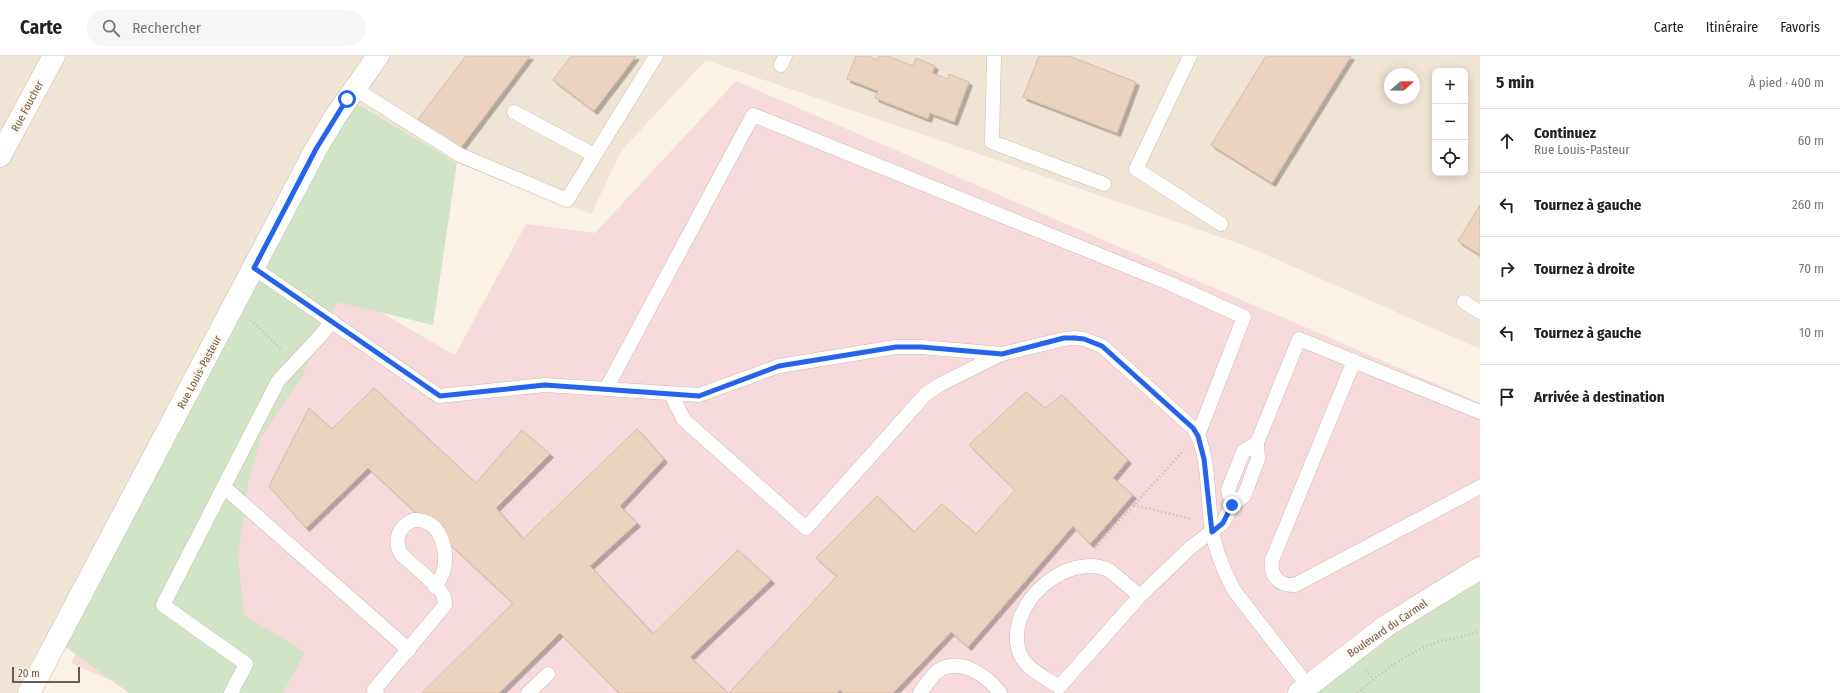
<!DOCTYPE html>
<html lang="fr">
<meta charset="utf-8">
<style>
body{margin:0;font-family:"Fira Sans Condensed",sans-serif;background:#f6f6f6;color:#222}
.controls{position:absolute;right:12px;top:12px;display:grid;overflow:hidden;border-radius:8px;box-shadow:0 2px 10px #0003}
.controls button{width:36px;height:36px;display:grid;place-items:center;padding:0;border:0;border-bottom:1px solid #e0e0e0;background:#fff;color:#222;font:20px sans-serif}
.compass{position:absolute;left:1384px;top:12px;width:36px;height:36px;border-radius:50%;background:#fff;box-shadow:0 2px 10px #0003;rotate:70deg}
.scale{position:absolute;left:12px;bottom:10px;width:68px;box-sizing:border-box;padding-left:4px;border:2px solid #6f5a4e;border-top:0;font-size:11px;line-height:14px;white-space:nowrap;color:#6f5a4e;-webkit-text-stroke:3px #fcf6eb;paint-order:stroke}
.stop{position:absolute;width:12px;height:12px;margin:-9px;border:3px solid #2563eb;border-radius:50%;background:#fff}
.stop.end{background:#2563eb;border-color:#fff;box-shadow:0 1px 4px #0008}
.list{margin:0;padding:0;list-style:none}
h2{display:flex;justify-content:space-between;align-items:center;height:52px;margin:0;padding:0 16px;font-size:17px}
h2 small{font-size:13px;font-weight:400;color:#767676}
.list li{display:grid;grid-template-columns:26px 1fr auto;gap:12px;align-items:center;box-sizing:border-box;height:64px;padding:0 16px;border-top:1px solid #e0e0e0}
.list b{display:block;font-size:15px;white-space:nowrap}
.list p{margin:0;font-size:13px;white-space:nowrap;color:#767676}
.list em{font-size:13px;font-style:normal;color:#767676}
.icon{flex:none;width:22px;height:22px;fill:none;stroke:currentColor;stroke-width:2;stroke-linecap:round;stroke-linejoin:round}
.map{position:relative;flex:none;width:1480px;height:637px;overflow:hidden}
header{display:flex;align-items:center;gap:24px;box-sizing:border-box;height:56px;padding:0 20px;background:#fff;border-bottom:1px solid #e0e0e0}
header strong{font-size:19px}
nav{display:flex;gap:22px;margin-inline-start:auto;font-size:14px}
.search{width:280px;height:36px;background:#f6f6f6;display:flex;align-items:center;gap:10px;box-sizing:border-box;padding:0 14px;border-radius:22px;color:#767676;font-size:15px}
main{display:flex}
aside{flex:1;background:#fff}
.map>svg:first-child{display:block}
.residential{fill:#f0e4d5;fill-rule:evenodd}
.medical{fill:#f6dadc}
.green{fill:#d1e5c6}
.building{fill:#ebd3c0;stroke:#dbbaa3;filter:url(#shadow)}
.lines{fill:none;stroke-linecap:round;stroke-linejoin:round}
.lane-casing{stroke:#c9baad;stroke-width:15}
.street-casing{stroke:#c9baad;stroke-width:23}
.secondary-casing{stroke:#cbbbac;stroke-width:23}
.path{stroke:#cfb6a4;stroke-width:2.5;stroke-dasharray:1 3;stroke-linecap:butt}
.lane{stroke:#fff;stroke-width:14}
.street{stroke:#fff;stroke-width:22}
.secondary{stroke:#fff;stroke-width:22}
.route{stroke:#2563eb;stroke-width:5}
.labels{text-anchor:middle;stroke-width:3.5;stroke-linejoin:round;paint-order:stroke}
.street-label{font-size:11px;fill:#6f5a4e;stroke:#fcf6eb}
</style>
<header>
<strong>Carte</strong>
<div class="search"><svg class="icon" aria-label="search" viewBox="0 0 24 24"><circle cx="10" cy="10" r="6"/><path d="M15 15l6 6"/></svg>Rechercher</div>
<nav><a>Carte</a><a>Itinéraire</a><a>Favoris</a></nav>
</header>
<main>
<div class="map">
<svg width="1480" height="637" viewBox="0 0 1480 637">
<defs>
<filter id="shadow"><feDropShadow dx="3.5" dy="3.5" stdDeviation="0" flood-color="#0004"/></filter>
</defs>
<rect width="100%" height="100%" fill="#f9f2e5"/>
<path class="residential" d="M0,0H1480V293L1246,190L706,4L622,94L591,158L457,107L354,46L36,637H0ZM1435,15H1465V117H1435ZM1390,18H1414V42H1390Z"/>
<polygon class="medical" points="736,25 1480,347 1480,505 1374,568 1285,637 140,637 71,607 279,198 455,299 526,168 595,177"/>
<g class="green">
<polygon points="354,46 457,107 433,269 337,246 301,322 261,381 248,427 238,502 244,559 305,596 283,637 129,637 63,589"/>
<polygon points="1480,522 1480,637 1315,637 1381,584"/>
</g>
<g class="building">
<polygon points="466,0 530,0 459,94 418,63"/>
<polygon points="571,0 636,0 594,55 553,24"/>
<polygon points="856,0 868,0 877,4 879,0 888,0 913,10 916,2 935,10 932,17 948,23 949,18 969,26 954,66 930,57 928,63 875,42 878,35 847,23"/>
<polygon points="1039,0 1069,0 1136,26 1117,77 1023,41"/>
<polygon points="1266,0 1351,0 1272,127 1211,89"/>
<polygon points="1480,149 1480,199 1458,185"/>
<polygon points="374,332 476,427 522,374 550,398 496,452 523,483 637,373 664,403 620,450 637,467 590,510 653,578 738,494 771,524 690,601 728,637 619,637 560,577 499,637 422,637 513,547 368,412 306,472 269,430 309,352 332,373"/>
<polygon points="1026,336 1045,352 1062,339 1128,404 1113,422 1133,439 1090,488 1073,470 968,591 951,576 893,637 843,637 840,634 837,637 729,637 837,520 816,502 877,440 914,476 942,448 976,478 1015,434 969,389"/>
</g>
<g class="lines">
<defs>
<g id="lane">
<polyline points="994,0 992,86 1104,128"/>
<polyline points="1190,0 1136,113 1221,168"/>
<polyline points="781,9 785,0"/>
<polyline points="355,33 460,99 567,144 656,0"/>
<polyline points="514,56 594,99"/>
<path d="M254,212L439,340L545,329L699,339L779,310L896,291H921L1002,298L1064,283L1075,282L1084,283L1102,290L1193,372C1210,393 1207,446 1212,474C1214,491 1227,523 1236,537L1308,630"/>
<polyline points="1464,246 1480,256"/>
<path d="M1354,305L1272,504C1270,520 1279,530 1295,529L1480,431"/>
<polyline points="606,333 753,59 1171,228 1244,261 1198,379"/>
<polyline points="671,338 684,364 806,472 925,339 939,329 1001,298"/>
<polyline points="224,431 409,594"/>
<polyline points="1232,449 1228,434 1243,396 1257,387"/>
<path d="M1140,540L1109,514C1065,494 1002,552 1020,598C1026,613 1046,622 1059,631L1140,540L1191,491L1223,467L1232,449L1244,440L1258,403L1257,387L1299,283L1480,356"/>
<polyline points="231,637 246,608 163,549 278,325 322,278 332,265"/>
<path d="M377,637L374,634L445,549C445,545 445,543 443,539C439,530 410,507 401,498C393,483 399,470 414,464C440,462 450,495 443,517C441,522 438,526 435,531"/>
<polyline points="528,637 548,618"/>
<path d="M920,637C925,630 931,620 938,615C959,600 988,620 1000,637"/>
</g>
<g id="street">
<polyline points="0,100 54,0"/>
<polyline points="29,637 316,93 335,61 378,0"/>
</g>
<polyline id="secondary" points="1299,637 1386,570 1480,512"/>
</defs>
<use href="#lane" class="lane-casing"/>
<use href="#street" class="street-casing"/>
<use href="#secondary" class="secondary-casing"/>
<g class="path">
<polyline points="251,264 282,294"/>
<polyline points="1134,449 1191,463"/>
<polyline points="1095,492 1184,394"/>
<polyline points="1366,614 1373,623"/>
<path d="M1357,637C1380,617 1409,595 1438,586C1452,582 1466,580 1480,575"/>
</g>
<use href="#lane" class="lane"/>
<use href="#street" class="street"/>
<use href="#secondary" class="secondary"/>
</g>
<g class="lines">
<polyline class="route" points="347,43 316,93 254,212 440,340 545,329 699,340 779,310 896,291 921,291 1002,298 1064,282 1075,282 1084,283 1102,290 1193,372 1198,380 1204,403 1212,476 1223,467 1232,449"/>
</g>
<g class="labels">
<g class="street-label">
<text transform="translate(27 50) rotate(-62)" y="4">Rue Foucher</text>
<text transform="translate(199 316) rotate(-62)" y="4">Rue Louis-Pasteur</text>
<text transform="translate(1387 572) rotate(-34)" y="4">Boulevard du Carmel</text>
</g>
</g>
</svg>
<div class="controls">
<button>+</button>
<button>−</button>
<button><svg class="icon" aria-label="locate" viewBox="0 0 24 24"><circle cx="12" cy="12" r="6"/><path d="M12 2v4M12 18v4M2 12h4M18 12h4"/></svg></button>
</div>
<svg class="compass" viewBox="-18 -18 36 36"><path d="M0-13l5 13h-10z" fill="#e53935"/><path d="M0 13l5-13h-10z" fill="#767676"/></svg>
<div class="scale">20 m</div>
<div class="stop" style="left:347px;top:43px"></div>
<div class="stop end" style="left:1232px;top:449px"></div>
</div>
<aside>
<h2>5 min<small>À pied · 400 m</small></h2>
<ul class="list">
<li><svg class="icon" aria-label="ahead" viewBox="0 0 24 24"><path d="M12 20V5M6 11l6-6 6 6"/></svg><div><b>Continuez</b><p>Rue Louis-Pasteur</p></div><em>60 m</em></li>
<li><svg class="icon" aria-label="left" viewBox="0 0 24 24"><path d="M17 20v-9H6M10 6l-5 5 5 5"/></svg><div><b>Tournez à gauche</b></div><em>260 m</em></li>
<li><svg class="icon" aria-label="right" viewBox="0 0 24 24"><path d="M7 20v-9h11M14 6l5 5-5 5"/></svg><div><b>Tournez à droite</b></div><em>70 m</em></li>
<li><svg class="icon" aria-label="left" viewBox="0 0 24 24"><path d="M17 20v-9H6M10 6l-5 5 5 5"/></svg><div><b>Tournez à gauche</b></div><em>10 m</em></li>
<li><svg class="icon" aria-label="arrive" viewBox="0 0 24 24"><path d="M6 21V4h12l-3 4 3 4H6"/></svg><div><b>Arrivée à destination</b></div></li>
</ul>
</aside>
</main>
